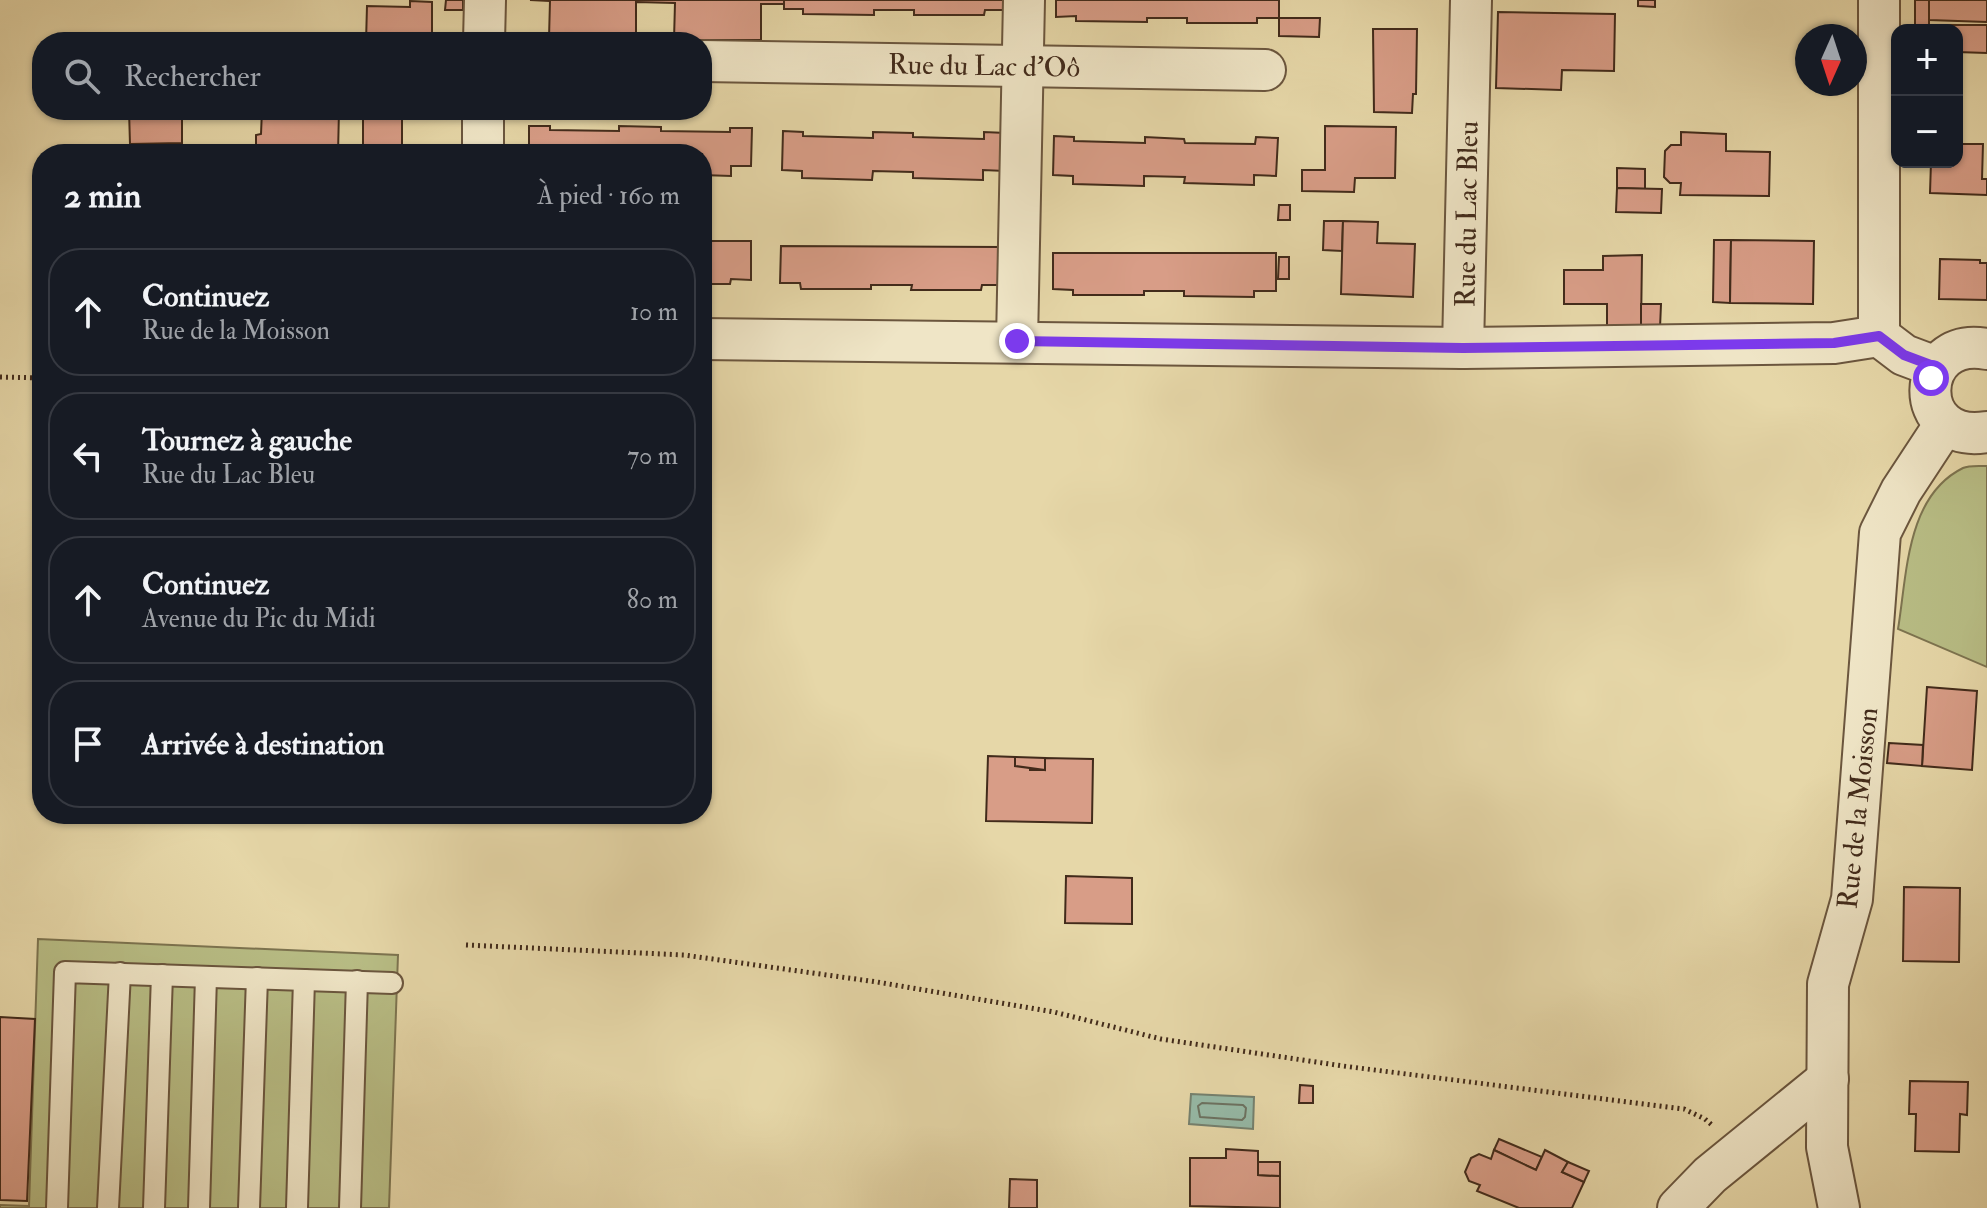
<!DOCTYPE html>
<html lang="fr">
<meta charset="utf-8">
<style>
body{margin:0;font-family:"IM FELL Double Pica",serif;background:#20242c;color:#f1f3f6}
.controls{position:absolute;right:24px;top:24px;display:grid;overflow:hidden;border-radius:16px;box-shadow:0 2px 6px #0004}
.controls button{width:72px;height:72px;display:grid;place-items:center;padding:0;border:0;border-bottom:2px solid #363941;background:#171b24;color:#f1f3f6;font:40px sans-serif}
.compass{position:absolute;left:1795px;top:24px;width:72px;height:72px;border-radius:50%;background:#171b24;box-shadow:0 2px 6px #0004;rotate:183deg}
.stop{position:absolute;width:24px;height:24px;margin:-18px;border:6px solid #7c3aed;border-radius:50%;background:#fff}
.stop.end{background:#7c3aed;border-color:#fff;box-shadow:0 2px 8px #0008}
.list{margin:0;padding:0;list-style:none}
h2{display:flex;justify-content:space-between;align-items:center;height:104px;margin:0;padding:0 32px;font-size:34px}
h2 small{font-size:26px;font-weight:400;color:#9ea1a6}
.list li{display:grid;grid-template-columns:52px 1fr auto;gap:24px;align-items:center;box-sizing:border-box;height:128px;margin:0 16px 16px;padding:0 16px;border:2px solid #363941;border-radius:32px}
.list b{display:block;font-size:30px;white-space:nowrap}
.list p{margin:0;font-size:26px;white-space:nowrap;color:#9ea1a6}
.list em{font-size:26px;font-style:normal;color:#9ea1a6}
.icon{flex:none;width:44px;height:44px;fill:none;stroke:currentColor;stroke-width:2;stroke-linecap:round;stroke-linejoin:round}
.map{position:relative;flex:none;width:1987px;height:1208px;overflow:hidden}
.search{position:absolute;background:#171b24;box-shadow:0 2px 6px #0004;left:32px;top:32px;width:680px;height:88px;display:flex;align-items:center;gap:20px;box-sizing:border-box;padding:0 28px;border-radius:32px;color:#9ea1a6;font-size:30px}
.panel{position:absolute;background:#171b24;box-shadow:0 2px 6px #0004;left:32px;top:144px;width:680px;height:680px;border-radius:32px}
.map>svg:first-child{display:block}
.green{fill:#b8bd85;stroke:#7d7450;stroke-width:2}
.water{fill:#96baa7;stroke:#74816f;stroke-width:2}
.lines{fill:none;stroke-linecap:round;stroke-linejoin:round}
.shore{stroke:#6c7261;stroke-width:2}
.building{fill:#d89d87;stroke:#422b1b;stroke-width:2}
.service-casing{stroke:#6b563e;stroke-width:24}
.minor-casing{stroke:#6b563e;stroke-width:44}
.path{stroke:#422b1b;stroke-width:5;stroke-dasharray:2 4;stroke-linecap:butt}
.service{stroke:#efe5c6;stroke-width:20}
.minor{stroke:#efe5c6;stroke-width:40}
.route{stroke:#7c3aed;stroke-width:10}
.labels{text-anchor:middle;stroke-width:6;stroke-linejoin:round;paint-order:stroke}
.street-label{font-size:28px;fill:#422b1b;stroke:#efe5c6}
</style>
<div class="map">
<svg width="1987" height="1208" viewBox="0 0 1987 1208">
<rect width="100%" height="100%" fill="#e6d7a8"/>
<filter id="stains"><feTurbulence type="fractalNoise" baseFrequency=".0025" numOctaves="4"/><feColorMatrix values="0 0 0 0 .2 0 0 0 0 .09 0 0 0 0 .02 0 0 0 .5 -.17"/></filter>
<radialGradient id="worn" r=".72"><stop offset=".6" stop-color="#630" stop-opacity="0"/><stop offset="1" stop-color="#630" stop-opacity=".3"/></radialGradient>
<g class="green">
<path d="M1987,466V667L1898,629C1907,575 1906,496 1963,468C1969,465 1980,466 1987,466Z"/>
<polygon points="38,939 398,955 389,1208 0,1208 0,1205 29,1206"/>
</g>
<polygon class="water" points="1191,1094 1254,1097 1253,1129 1189,1124"/>
<g class="lines">
<polygon class="shore" points="1202,1103 1243,1105 1246,1108 1245,1117 1242,1120 1200,1117 1198,1106"/>
</g>
<g class="building">
<polygon points="446,0 463,0 463,10 445,10"/>
<polygon points="530,0 784,0 784,4 761,4 761,40 674,40 675,3 636,2 636,39 549,38 550,1"/>
<polygon points="784,0 1006,0 1006,10 985,10 984,15 914,15 914,10 874,10 874,15 803,14 803,9 784,9"/>
<polygon points="1056,0 1279,0 1279,18 1257,18 1257,23 1187,23 1187,18 1147,18 1147,22 1076,21 1076,16 1056,17"/>
<polygon points="1638,0 1655,0 1655,7 1638,6"/>
<rect x="1915" y="0" width="14" height="25"/>
<polygon points="1929,0 1987,0 1987,22 1929,20"/>
<polygon points="410,1 432,2 432,42 366,42 367,6 410,7"/>
<polygon points="1498,12 1615,14 1614,71 1562,70 1561,90 1496,88"/>
<polygon points="1279,18 1320,18 1319,37 1279,36"/>
<polygon points="1941,25 1987,25 1987,53 1957,52 1957,30 1941,30"/>
<polygon points="1373,29 1417,29 1416,94 1413,94 1412,113 1374,112"/>
<polygon points="129,110 182,110 182,143 130,144"/>
<polygon points="262,110 339,110 338,154 256,154 256,135 261,134"/>
<polygon points="363,112 402,112 402,145 431,146 431,154 363,154"/>
<polygon points="529,126 550,126 550,130 619,131 619,126 661,127 661,131 730,132 730,128 752,128 751,166 731,166 731,176 702,175 702,154 529,154"/>
<polygon points="1325,126 1396,127 1395,178 1355,178 1354,192 1302,191 1302,170 1325,170"/>
<polygon points="783,131 803,132 803,136 873,138 873,132 913,133 913,137 984,139 984,132 1006,133 1005,171 983,170 983,180 913,178 913,172 873,171 872,180 802,178 802,171 782,170"/>
<polygon points="1681,132 1726,134 1726,151 1770,152 1769,196 1680,195 1681,183 1670,183 1664,177 1665,151 1671,145 1681,145"/>
<polygon points="1054,136 1074,137 1074,141 1145,143 1145,137 1184,139 1185,143 1255,144 1256,137 1278,138 1276,176 1254,175 1254,185 1184,183 1185,177 1144,176 1144,186 1073,184 1073,176 1053,175"/>
<polygon points="1957,144 1983,144 1982,179 1987,179 1987,195 1930,193 1931,162 1957,162"/>
<polygon points="1617,168 1645,169 1645,189 1617,188"/>
<polygon points="1617,188 1662,189 1661,213 1616,212"/>
<polygon points="1279,205 1290,205 1290,220 1278,220"/>
<polygon points="1324,221 1343,221 1342,251 1323,250"/>
<polygon points="1343,221 1378,222 1377,243 1415,244 1413,297 1341,294"/>
<polygon points="1714,240 1731,240 1730,303 1713,302"/>
<polygon points="1731,240 1814,241 1813,304 1730,303"/>
<polygon points="702,241 751,241 751,280 731,279 730,284 702,284"/>
<polygon points="781,246 1003,247 1003,285 982,285 981,290 911,290 912,285 871,285 871,289 801,289 800,283 780,283"/>
<polygon points="1053,253 1276,253 1276,291 1254,291 1254,297 1184,296 1184,291 1144,291 1144,295 1073,295 1073,290 1053,289"/>
<polygon points="1642,255 1641,328 1607,328 1607,304 1564,304 1564,270 1603,270 1603,256"/>
<polygon points="1279,257 1289,257 1289,279 1278,279"/>
<polygon points="1940,259 1980,260 1980,263 1987,263 1987,300 1939,299"/>
<polygon points="1641,304 1661,304 1660,328 1641,328"/>
<polygon points="1927,687 1977,691 1972,770 1922,766"/>
<polygon points="1889,743 1923,745 1922,766 1887,763"/>
<polygon points="988,756 1015,757 1015,766 1030,766 1030,770 1045,770 1045,758 1093,759 1092,823 986,821"/>
<polygon points="1015,757 1045,758 1045,770 1015,766"/>
<polygon points="1066,876 1132,878 1132,924 1065,923"/>
<polygon points="1904,887 1960,888 1959,962 1903,961"/>
<polygon points="0,1017 35,1019 27,1201 0,1200"/>
<polygon points="1910,1081 1968,1082 1967,1115 1960,1114 1959,1152 1915,1151 1916,1114 1909,1114"/>
<polygon points="1300,1085 1313,1086 1313,1103 1299,1103"/>
<polygon points="1499,1139 1542,1157 1536,1170 1494,1150"/>
<polygon points="1226,1149 1258,1151 1258,1175 1280,1176 1280,1208 1190,1206 1190,1158 1226,1158"/>
<polygon points="1494,1150 1536,1170 1545,1150 1568,1162 1562,1172 1584,1182 1572,1208 1519,1208 1477,1191 1480,1185 1469,1181 1465,1172 1471,1158 1479,1154 1491,1159"/>
<polygon points="1258,1162 1280,1162 1280,1176 1258,1175"/>
<polygon points="1568,1162 1589,1171 1584,1182 1562,1172"/>
<polygon points="1010,1179 1037,1180 1037,1208 1009,1208"/>
</g>
<g class="lines">
<defs>
<g id="service">
<polyline points="57,1208 65,972 392,983"/>
<polyline points="108,1208 120,973"/>
<polyline points="154,1208 162,975"/>
<polyline points="199,1208 206,977"/>
<polyline points="249,1208 257,978"/>
<polyline points="297,1208 304,980"/>
<polyline points="350,1208 357,981"/>
</g>
<g id="minor">
<polyline points="1879,0 1879,336 1904,355 1936,367"/>
<polyline points="484,42 485,0"/>
<polyline points="702,61 1265,70"/>
<polyline points="483,154 483,110"/>
<polyline points="702,339 1463,348 1834,343 1879,336"/>
<polyline points="1017,341 1024,0"/>
<polyline points="1463,348 1471,0"/>
<path d="M1987,349C1913,335 1910,445 1987,432"/>
<polyline points="1678,1208 1710,1175 1828,1079"/>
<polyline points="1839,1208 1827,1147 1828,984 1852,899 1880,533 1901,491 1945,424"/>
</g>
</defs>
<use href="#service" class="service-casing"/>
<use href="#minor" class="minor-casing"/>
<g class="path">
<polyline points="0,377 42,378"/>
<polyline points="466,945 684,955 877,982 1054,1012 1161,1039 1343,1066 1684,1109 1705,1119 1713,1126"/>
</g>
<use href="#service" class="service"/>
<use href="#minor" class="minor"/>
</g>
<g class="lines">
<polyline class="route" points="1017,341 1463,348 1834,343 1879,336 1904,355 1936,367 1931,378"/>
</g>
<g class="labels">
<g class="street-label">
<text transform="translate(984 65) rotate(1)" y="10">Rue du Lac d'Oô</text>
<text transform="translate(1466 214) rotate(-89)" y="10">Rue du Lac Bleu</text>
<text transform="translate(1857 808) rotate(-84)" y="10">Rue de la Moisson</text>
</g>
</g>
<rect width="100%" height="100%" filter="url(#stains)"/>
<rect width="100%" height="100%" fill="url(#worn)"/>
</svg>
<div class="controls">
<button>+</button>
<button>−</button>
</div>
<svg class="compass" viewBox="-18 -18 36 36"><path d="M0-13l5 13h-10z" fill="#e53935"/><path d="M0 13l5-13h-10z" fill="#9ea1a6"/></svg>
<div class="stop" style="left:1931px;top:378px"></div>
<div class="stop end" style="left:1017px;top:341px"></div>
<div class="search"><svg class="icon" aria-label="search" viewBox="0 0 24 24"><circle cx="10" cy="10" r="6"/><path d="M15 15l6 6"/></svg>Rechercher</div>
<section class="panel">
<h2>2 min<small>À pied · 160 m</small></h2>
<ul class="list">
<li><svg class="icon" aria-label="ahead" viewBox="0 0 24 24"><path d="M12 20V5M6 11l6-6 6 6"/></svg><div><b>Continuez</b><p>Rue de la Moisson</p></div><em>10 m</em></li>
<li><svg class="icon" aria-label="left" viewBox="0 0 24 24"><path d="M17 20v-9H6M10 6l-5 5 5 5"/></svg><div><b>Tournez à gauche</b><p>Rue du Lac Bleu</p></div><em>70 m</em></li>
<li><svg class="icon" aria-label="ahead" viewBox="0 0 24 24"><path d="M12 20V5M6 11l6-6 6 6"/></svg><div><b>Continuez</b><p>Avenue du Pic du Midi</p></div><em>80 m</em></li>
<li><svg class="icon" aria-label="arrive" viewBox="0 0 24 24"><path d="M6 21V4h12l-3 4 3 4H6"/></svg><div><b>Arrivée à destination</b></div></li>
</ul>
</section>
</div>
